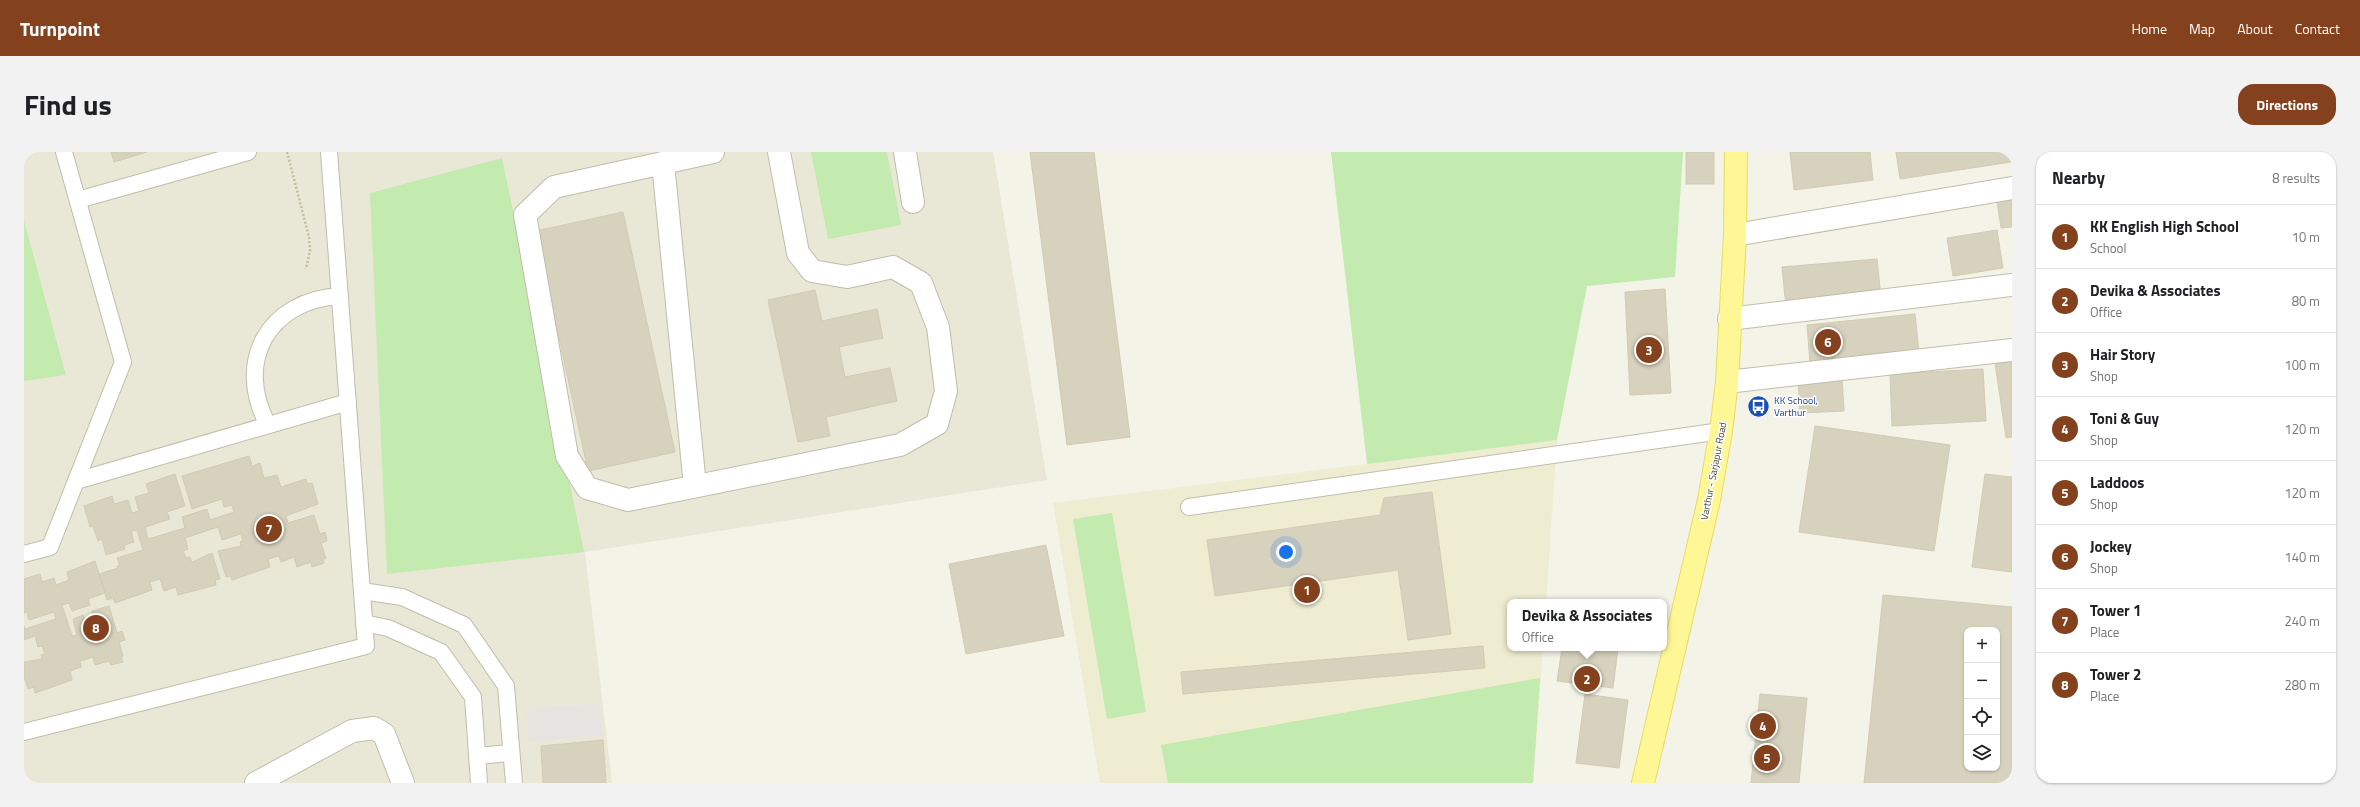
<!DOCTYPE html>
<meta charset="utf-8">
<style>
body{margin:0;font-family:"Titillium Web",sans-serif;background:#f2f2f2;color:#202124}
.controls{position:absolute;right:12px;bottom:12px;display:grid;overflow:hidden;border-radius:8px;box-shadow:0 1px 3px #0004}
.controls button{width:36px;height:36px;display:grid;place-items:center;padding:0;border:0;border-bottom:1px solid #e0e0e0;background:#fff;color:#202124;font:20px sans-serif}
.you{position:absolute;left:1262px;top:400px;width:14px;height:14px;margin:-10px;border:3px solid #fff;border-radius:50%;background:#1a73e8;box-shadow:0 0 0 6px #1a73e833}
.badge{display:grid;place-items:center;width:26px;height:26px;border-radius:50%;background:#84411d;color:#fff;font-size:13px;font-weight:700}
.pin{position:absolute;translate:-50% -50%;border:2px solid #fff;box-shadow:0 1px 4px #0006}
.popup{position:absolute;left:1483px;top:447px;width:160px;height:52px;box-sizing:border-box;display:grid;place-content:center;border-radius:8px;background:#fff;filter:drop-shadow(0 1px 3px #0005);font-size:13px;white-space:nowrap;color:#757577}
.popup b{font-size:15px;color:#202124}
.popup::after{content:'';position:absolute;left:50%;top:100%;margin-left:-8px;border:8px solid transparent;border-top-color:#fff}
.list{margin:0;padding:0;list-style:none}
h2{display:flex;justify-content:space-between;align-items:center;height:52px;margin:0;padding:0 16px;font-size:17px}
h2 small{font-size:13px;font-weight:400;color:#757577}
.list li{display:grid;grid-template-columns:26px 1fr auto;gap:12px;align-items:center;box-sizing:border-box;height:64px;padding:0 16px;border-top:1px solid #e0e0e0}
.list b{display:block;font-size:15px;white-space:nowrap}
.list p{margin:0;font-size:13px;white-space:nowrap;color:#757577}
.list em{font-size:13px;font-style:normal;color:#757577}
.icon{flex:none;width:22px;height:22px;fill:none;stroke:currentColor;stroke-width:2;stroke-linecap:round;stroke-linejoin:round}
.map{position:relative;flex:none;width:1988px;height:631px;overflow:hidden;border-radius:16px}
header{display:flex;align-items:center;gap:24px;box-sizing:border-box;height:56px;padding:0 20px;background:#84411d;color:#fff}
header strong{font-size:19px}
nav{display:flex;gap:22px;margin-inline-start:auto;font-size:14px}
.intro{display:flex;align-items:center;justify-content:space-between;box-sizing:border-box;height:96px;padding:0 24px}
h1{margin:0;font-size:28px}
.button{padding:10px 18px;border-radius:16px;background:#84411d;color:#fff;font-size:14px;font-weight:700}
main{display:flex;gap:24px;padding:0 24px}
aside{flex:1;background:#fff;border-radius:16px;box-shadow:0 1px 3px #0004}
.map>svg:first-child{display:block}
.residential{fill:#e9e7d6}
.education{fill:#eeecd1}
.green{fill:#c3eaaf}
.parking{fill:#e6e4e0}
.building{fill:#d7d2bd;stroke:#d2cbb0;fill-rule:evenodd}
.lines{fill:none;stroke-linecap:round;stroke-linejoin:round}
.service-casing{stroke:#c0bdaa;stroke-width:18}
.minor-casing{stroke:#c0bdaa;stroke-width:24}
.primary-casing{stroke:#e8db62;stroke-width:24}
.path{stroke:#c3bd9b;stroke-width:2.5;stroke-dasharray:2 2;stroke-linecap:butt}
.service{stroke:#fff;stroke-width:16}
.minor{stroke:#fff;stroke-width:22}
.primary{stroke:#fff796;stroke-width:22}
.labels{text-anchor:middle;stroke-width:3;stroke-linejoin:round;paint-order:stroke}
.transit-label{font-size:10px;fill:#164399;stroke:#fff;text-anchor:start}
.street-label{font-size:10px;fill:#484536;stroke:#fff}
</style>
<header>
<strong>Turnpoint</strong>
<nav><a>Home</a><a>Map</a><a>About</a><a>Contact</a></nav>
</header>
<div class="intro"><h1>Find us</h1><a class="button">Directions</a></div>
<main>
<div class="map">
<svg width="1988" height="631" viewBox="0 0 1988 631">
<rect width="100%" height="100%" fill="#f4f3e8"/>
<polygon class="residential" points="0,0 969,0 1023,328 561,400 588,631 0,631 0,229 42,222 0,68"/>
<polygon class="education" points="1533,288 1522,450 1486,450 1486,496 1519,496 1509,631 1076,631 1029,351"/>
<g class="green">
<polygon points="787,0 863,0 877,73 804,87"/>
<polygon points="1307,0 1659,0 1651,125 1563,134 1533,288 1343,312"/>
<polygon points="478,6 560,400 363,422 346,41"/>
<polygon points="0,68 42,223 0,229"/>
<polygon points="1088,361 1122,560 1083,567 1049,367"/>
<polygon points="1516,526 1509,631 1144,631 1137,593"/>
</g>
<polygon class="parking" points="576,551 578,584 505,590 502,557"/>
<g class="building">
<polygon points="87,0 123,0 90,10"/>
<polygon points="1006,0 1070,0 1106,285 1043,293"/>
<rect x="1662" y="0" width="28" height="32"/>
<polygon points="1766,0 1846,0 1849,28 1770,38"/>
<polygon points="1872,0 1985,0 1987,10 1876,27"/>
<polygon points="1988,41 1988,75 1977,76 1972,43"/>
<polygon points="599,60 651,300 564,319 512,79"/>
<polygon points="1973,78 1979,116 1929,124 1923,86"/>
<polygon points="1853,107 1857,146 1762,155 1758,115"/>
<polygon points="1641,137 1647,241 1606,243 1601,140"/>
<polygon points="791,138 798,169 853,157 859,186 815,195 821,225 866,216 873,249 802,265 806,284 774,290 744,148"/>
<polygon points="1891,162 1895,200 1786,211 1783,173"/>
<polygon points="1988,208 1988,285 1982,286 1971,211"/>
<polygon points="1959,217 1962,269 1868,274 1866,222"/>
<polygon points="1818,223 1820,259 1776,261 1774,225"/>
<polygon points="1791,274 1926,293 1910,399 1775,380"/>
<polygon points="225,304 228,314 236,311 240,326 253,323 257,335 282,327 284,332 288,331 294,352 262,364 264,371 290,363 296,382 301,380 303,389 297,391 302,406 299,407 300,411 288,415 287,410 273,415 270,405 257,410 255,404 244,407 246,415 208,428 207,424 202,425 194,399 217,394 216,390 219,389 217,382 198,388 194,375 161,386 164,397 159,399 162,406 166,405 168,410 188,401 196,427 191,428 192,433 154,443 152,435 140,439 136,427 126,430 128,438 91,451 89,446 83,448 75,422 94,416 93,414 96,414 93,406 119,398 113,378 107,379 110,390 100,393 101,397 82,403 78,387 74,389 69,374 66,375 60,354 88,344 90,352 104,348 108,361 115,359 111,345 125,341 122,332 151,322 161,354 143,360 146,367 121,375 124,387 161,376 158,365 183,357 186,368 210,360 208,353 200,355 198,347 168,357 158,324"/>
<polygon points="1961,322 1988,325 1988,420 1948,415"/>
<polygon points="1408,340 1427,482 1384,488 1374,418 1191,444 1183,388 1356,363 1360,346"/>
<polygon points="1022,393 1040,484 942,502 925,412"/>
<polygon points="71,409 81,441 64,447 66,453 48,459 45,451 38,453 48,484 53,483 49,467 59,463 62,470 70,467 68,459 85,454 93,481 98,479 101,488 95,490 99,504 97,505 99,510 87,513 85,509 71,513 69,505 56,509 57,515 46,519 48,528 11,541 10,535 4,537 0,525 0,510 18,507 17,503 21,502 18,494 14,495 11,484 0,488 0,474 1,477 32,467 30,460 5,468 3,460 0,461 0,427 16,422 18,430 30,426 32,433 45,428 43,420"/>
<path d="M1859,443L1988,455V631H1840ZM1943,478H1973V616H1943Z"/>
<polygon points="1459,494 1461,516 1159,542 1157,520"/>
<polygon points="1538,496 1594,496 1589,536 1533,529"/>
<polygon points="1561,542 1604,548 1595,616 1552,611"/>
<polygon points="1736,542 1783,546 1775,631 1727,631"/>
<polygon points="579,588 582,631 519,631 517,594"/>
</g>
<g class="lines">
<defs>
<g id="service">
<polyline points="40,0 99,210 52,329"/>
<polyline points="54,48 224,0"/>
<path d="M244,273C210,210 244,148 316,144"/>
<polyline points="1165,355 1697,279"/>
<polyline points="0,402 26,395 52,329 324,250"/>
<polyline points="338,439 378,445 440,473 482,534 490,631"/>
<polyline points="340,471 364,476 417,500 449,545 455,631"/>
<polyline points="0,580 342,494 305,0"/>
<polyline points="453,604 487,601"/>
</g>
<g id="minor">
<polyline points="689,0 530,35 501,63 543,304 563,336 604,348 876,293 913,272 922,239 914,175 897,131 869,115 823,125 788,119 774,101 755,0"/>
<polyline points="881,0 889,50"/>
<polyline points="639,11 671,334"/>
<polyline points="1711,83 1988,36"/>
<polyline points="1705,167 1988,133"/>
<polyline points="1703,230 1988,198"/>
<polyline points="232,631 328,579 350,576 360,582 379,631"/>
</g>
<polyline id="primary" points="1619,631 1685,348 1697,279 1703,230 1711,83 1712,0"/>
</defs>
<use href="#service" class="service-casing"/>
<use href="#minor" class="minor-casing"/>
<use href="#primary" class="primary-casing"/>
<polyline class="path" points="263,0 285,85 286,99 282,117"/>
<use href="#service" class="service"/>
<use href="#minor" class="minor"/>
<use href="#primary" class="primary"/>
</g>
<defs>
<symbol id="bus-disc" viewBox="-11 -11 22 22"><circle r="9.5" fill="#1a4fb4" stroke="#fff"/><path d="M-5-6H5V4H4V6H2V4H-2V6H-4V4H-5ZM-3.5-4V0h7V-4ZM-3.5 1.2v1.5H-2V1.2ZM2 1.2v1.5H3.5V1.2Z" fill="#fff"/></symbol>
</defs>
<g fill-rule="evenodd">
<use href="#bus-disc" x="1722" y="242" width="25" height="25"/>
</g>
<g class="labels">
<g class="transit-label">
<text x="1750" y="252">KK School,<tspan x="1750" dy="12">Varthur</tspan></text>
</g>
<g class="street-label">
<text transform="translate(1689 319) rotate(-79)" y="4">Varthur - Sarjapur Road</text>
</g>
</g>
</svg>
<div class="controls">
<button>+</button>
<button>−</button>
<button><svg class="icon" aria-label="locate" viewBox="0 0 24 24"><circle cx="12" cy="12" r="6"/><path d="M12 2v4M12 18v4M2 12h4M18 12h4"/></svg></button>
<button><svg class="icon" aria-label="layers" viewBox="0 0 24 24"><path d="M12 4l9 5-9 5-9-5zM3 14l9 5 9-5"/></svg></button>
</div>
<div class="you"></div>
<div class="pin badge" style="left:1283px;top:438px">1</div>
<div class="pin badge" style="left:1563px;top:527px">2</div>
<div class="popup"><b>Devika &amp; Associates</b>Office</div>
<div class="pin badge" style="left:1625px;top:198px">3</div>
<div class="pin badge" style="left:1739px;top:574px">4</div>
<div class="pin badge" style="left:1743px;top:606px">5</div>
<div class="pin badge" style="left:1804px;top:190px">6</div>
<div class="pin badge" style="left:245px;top:377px">7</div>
<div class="pin badge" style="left:72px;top:476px">8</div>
</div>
<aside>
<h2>Nearby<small>8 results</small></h2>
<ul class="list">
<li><span class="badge">1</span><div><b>KK English High School</b><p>School</p></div><em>10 m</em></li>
<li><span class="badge">2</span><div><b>Devika &amp; Associates</b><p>Office</p></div><em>80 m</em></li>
<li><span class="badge">3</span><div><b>Hair Story</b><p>Shop</p></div><em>100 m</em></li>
<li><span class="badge">4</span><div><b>Toni &amp; Guy</b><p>Shop</p></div><em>120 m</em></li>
<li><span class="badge">5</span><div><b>Laddoos</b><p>Shop</p></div><em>120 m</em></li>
<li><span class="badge">6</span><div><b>Jockey</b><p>Shop</p></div><em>140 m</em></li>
<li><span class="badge">7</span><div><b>Tower 1</b><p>Place</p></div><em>240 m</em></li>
<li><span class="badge">8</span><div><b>Tower 2</b><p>Place</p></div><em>280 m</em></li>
</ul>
</aside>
</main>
